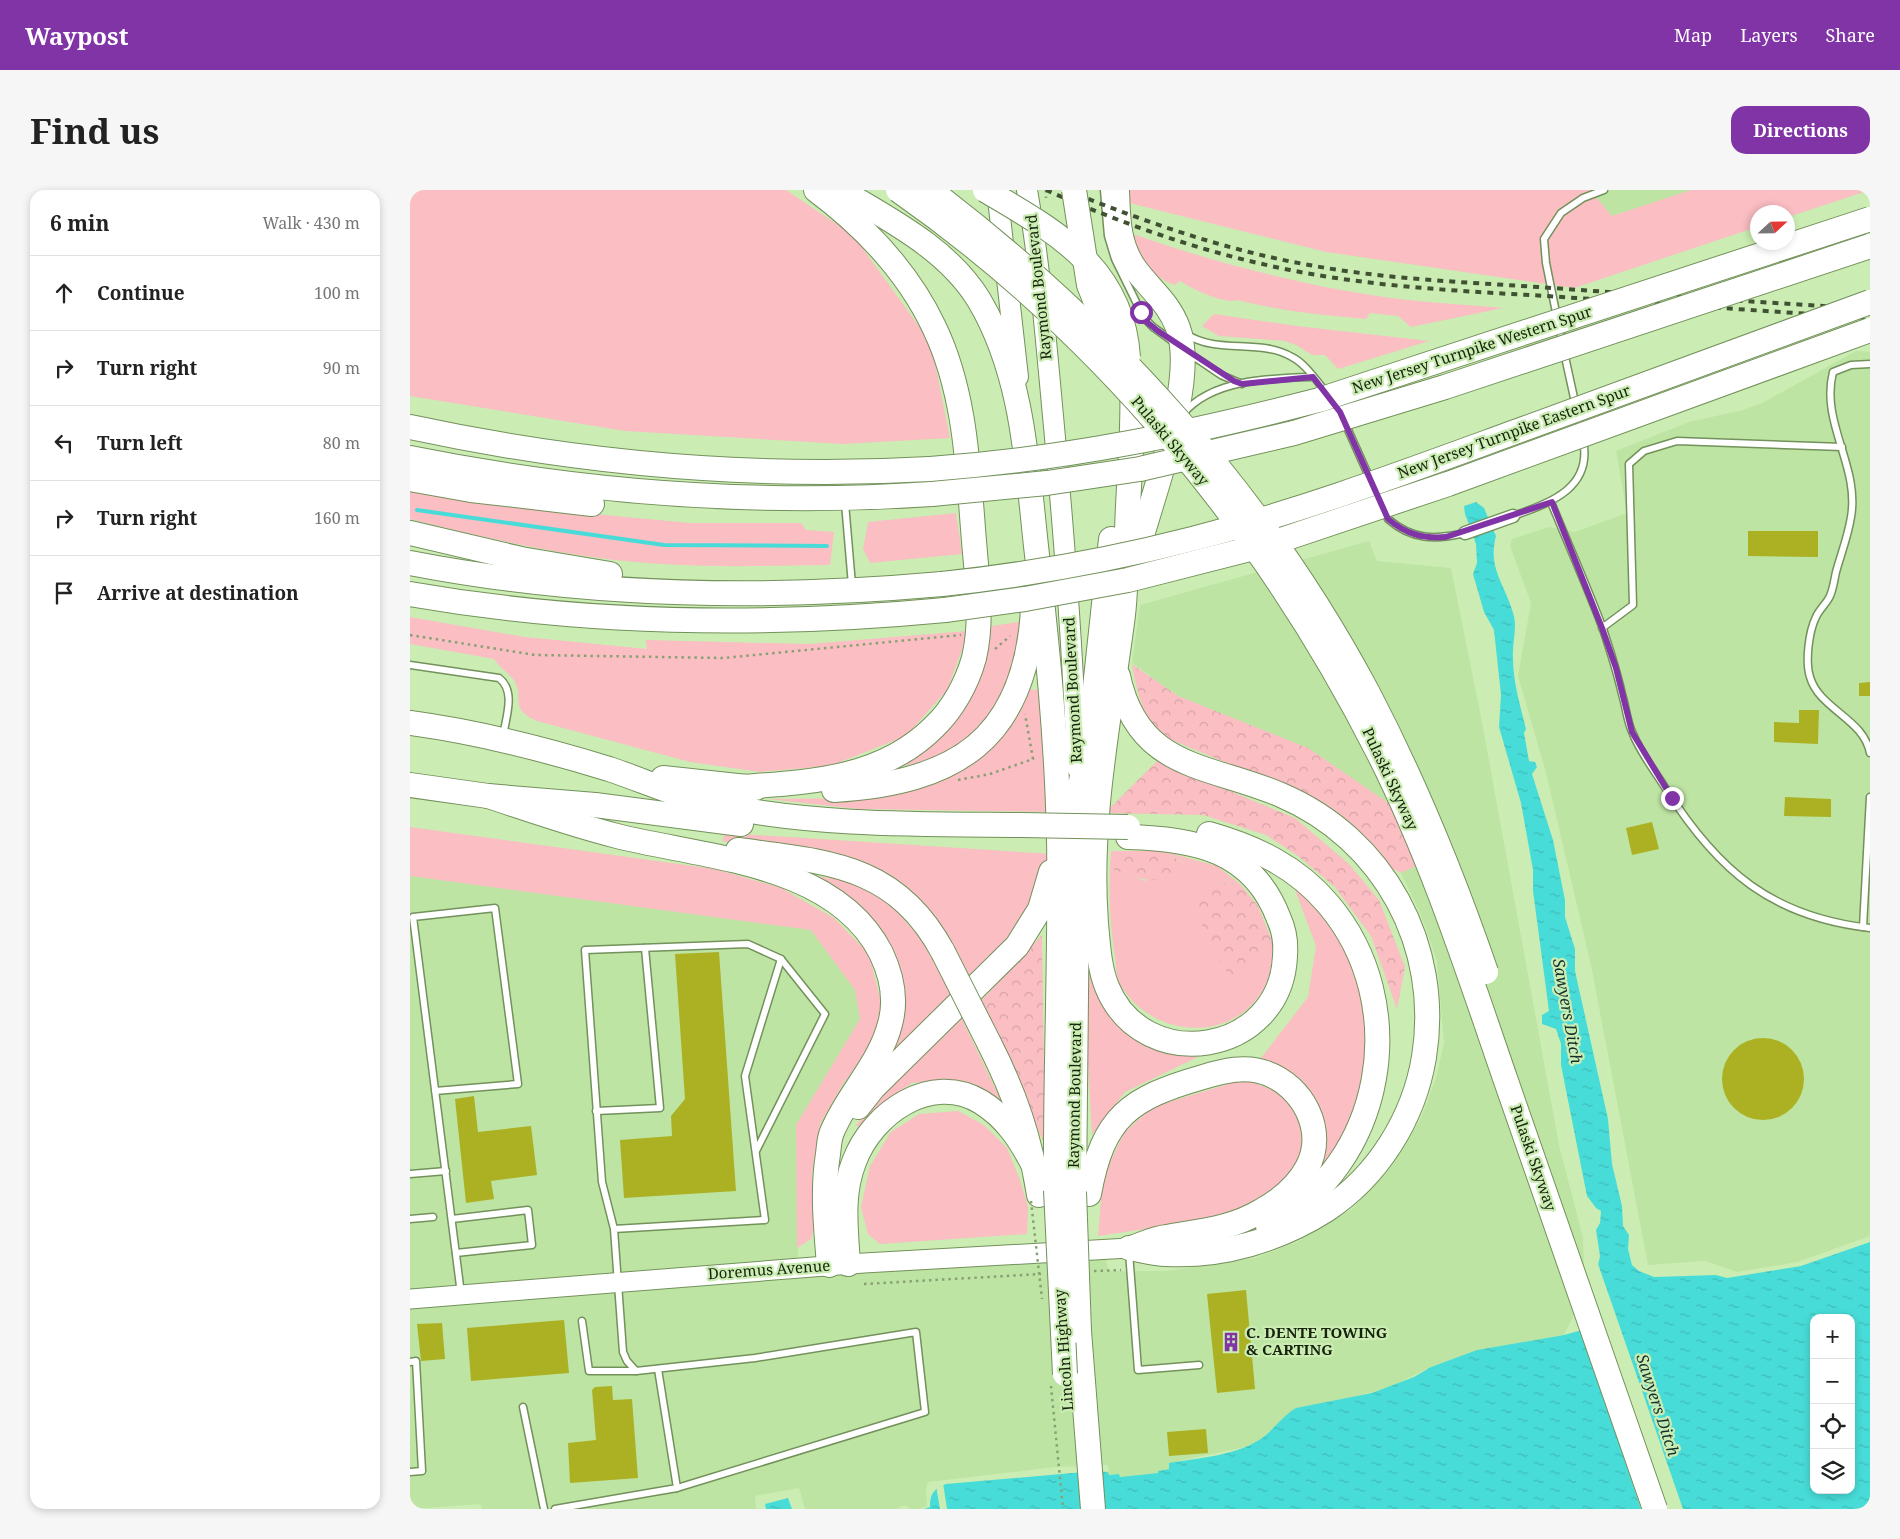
<!DOCTYPE html>
<meta charset="utf-8">
<style>
body{margin:0;font-family:"Noto Serif",serif;background:#f6f6f6;color:#222}
.controls{position:absolute;right:15px;bottom:15px;display:grid;overflow:hidden;border-radius:10px;box-shadow:0 2px 8px #0003}
.controls button{width:45px;height:45px;display:grid;place-items:center;padding:0;border:0;border-bottom:1px solid #e0e0e0;background:#fff;color:#222;font:25px sans-serif}
.compass{position:absolute;left:1340px;top:15px;width:45px;height:45px;border-radius:50%;background:#fff;box-shadow:0 2px 8px #0003;rotate:68deg}
.stop{position:absolute;width:15px;height:15px;margin:-11px;border:4px solid #8034a6;border-radius:50%;background:#fff}
.stop.end{background:#8034a6;border-color:#fff;box-shadow:0 1px 5px #0008}
.list{margin:0;padding:0;list-style:none}
h2{display:flex;justify-content:space-between;align-items:center;height:65px;margin:0;padding:0 20px;font-size:21px}
h2 small{font-size:16px;font-weight:400;color:#767676}
.list li{display:grid;grid-template-columns:32px 1fr auto;gap:15px;align-items:center;box-sizing:border-box;height:75px;padding:0 20px;border-top:1px solid #e0e0e0}
.list b{display:block;font-size:19px;white-space:nowrap}
.list em{font-size:16px;font-style:normal;color:#767676}
.icon{flex:none;width:28px;height:28px;fill:none;stroke:currentColor;stroke-width:2;stroke-linecap:round;stroke-linejoin:round}
.map{position:relative;flex:none;width:1460px;height:1319px;overflow:hidden;border-radius:15px}
header{display:flex;align-items:center;gap:30px;box-sizing:border-box;height:70px;padding:0 25px;background:#8034a6;color:#fff}
header strong{font-size:24px}
nav{display:flex;gap:28px;margin-inline-start:auto;font-size:18px}
.intro{display:flex;align-items:center;justify-content:space-between;box-sizing:border-box;height:120px;padding:0 30px}
h1{margin:0;font-size:35px}
.button{padding:12px 22px;border-radius:15px;background:#8034a6;color:#fff;font-size:18px;font-weight:700}
main{display:flex;gap:30px;padding:0 30px}
aside{flex:1;background:#fff;border-radius:15px;box-shadow:0 2px 8px #0003}
.map>svg:first-child{display:block}
.built{fill:#bee4a3}
.grass{fill:#fabec3}
.forest{fill:url(#forest-crowns)}
.water{fill:url(#water-ripples);fill-rule:evenodd}
.pier{fill:#cbedb3}
.lines{fill:none;stroke-linecap:round;stroke-linejoin:round}
.stream{stroke:#48dcd8;stroke-width:4}
.building{fill:#abb123}
.lane-casing{stroke:#73915b;stroke-width:9}
.street-casing{stroke:#73915b;stroke-width:15}
.secondary-casing{stroke:#73915b;stroke-width:21}
.primary-casing{stroke:#73915b;stroke-width:22}
.highway-casing{stroke:#73915b;stroke-width:26}
.path{stroke:#87a174;stroke-width:2.5;stroke-dasharray:2.5 4;stroke-linecap:butt}
.lane{stroke:#fff;stroke-width:6}
.street{stroke:#fff;stroke-width:12}
.secondary{stroke:#fff;stroke-width:19}
.primary{stroke:#fff;stroke-width:20}
.highway{stroke:#fff;stroke-width:24}
.rail{stroke:#405133;stroke-width:4;stroke-dasharray:6 6;stroke-linecap:butt}
.highway-bridge-casing{stroke:#73915b;stroke-width:26;stroke-linecap:butt}
.path-bridge{stroke:#87a174;stroke-width:2.5;stroke-dasharray:2.5 4;stroke-linecap:butt}
.highway-bridge{stroke:#fff;stroke-width:24}
.route{stroke:#8034a6;stroke-width:6}
.labels{text-anchor:middle;stroke-width:4.5;stroke-linejoin:round;paint-order:stroke}
.street-label{font-size:15px;fill:#16220c;stroke:#cbedb3}
.poi-label{font-size:15px;font-weight:bold;fill:#16220c;stroke:#cbedb3;text-anchor:start}
.water-label{font-size:16px;font-style:italic;fill:#11302f;stroke:#cbedb3}
</style>
<header>
<strong>Waypost</strong>
<nav><a>Map</a><a>Layers</a><a>Share</a></nav>
</header>
<div class="intro"><h1>Find us</h1><a class="button">Directions</a></div>
<main>
<aside>
<h2>6 min<small>Walk · 430 m</small></h2>
<ul class="list">
<li><svg class="icon" aria-label="ahead" viewBox="0 0 24 24"><path d="M12 20V5M6 11l6-6 6 6"/></svg><div><b>Continue</b></div><em>100 m</em></li>
<li><svg class="icon" aria-label="right" viewBox="0 0 24 24"><path d="M7 20v-9h11M14 6l5 5-5 5"/></svg><div><b>Turn right</b></div><em>90 m</em></li>
<li><svg class="icon" aria-label="left" viewBox="0 0 24 24"><path d="M17 20v-9H6M10 6l-5 5 5 5"/></svg><div><b>Turn left</b></div><em>80 m</em></li>
<li><svg class="icon" aria-label="right" viewBox="0 0 24 24"><path d="M7 20v-9h11M14 6l5 5-5 5"/></svg><div><b>Turn right</b></div><em>160 m</em></li>
<li><svg class="icon" aria-label="arrive" viewBox="0 0 24 24"><path d="M6 21V4h12l-3 4 3 4H6"/></svg><div><b>Arrive at destination</b></div></li>
</ul>
</aside>
<div class="map">
<svg width="1460" height="1319" viewBox="0 0 1460 1319">
<defs>
<pattern id="forest-crowns" width="20" height="18" patternUnits="userSpaceOnUse" patternTransform="scale(1.25)"><rect width="20" height="18" fill="#fabec3"/><path d="M2 6a3 3 0 1 1 6 0M12 15a3 3 0 1 1 6 0" fill="none" stroke="#d6a3a6"/></pattern>
<pattern id="water-ripples" width="26" height="14" patternUnits="userSpaceOnUse" patternTransform="scale(1.25)"><rect width="26" height="14" fill="#48dcd8"/><path d="M2 4q2-2 4 0t4 0M15 11q2-2 4 0t4 0" fill="none" stroke="#3ebcb8"/></pattern>
</defs>
<rect width="100%" height="100%" fill="#cbedb3"/>
<g class="built">
<polygon points="1180,0 1281,0 1201,26"/>
<polygon points="1446,161 1460,162 1460,1046 1388,1072 1327,1082 1295,1071 1238,1075 1181,775 1136,583 1108,486 1121,413 1100,356 1102,349 1139,337 1165,342 1217,323 1206,261 1279,232 1333,220 1352,213"/>
<polygon points="959,351 967,371 1041,378 1072,532 1149,955 1173,1048 1175,1102 1154,1145 1067,1160 1021,1177 980,1197 940,1208 863,1238 849,1250 835,1257 759,1273 760,1279 748,1281 748,1283 710,1287 709,1284 699,1285 698,1275 646,1277 518,1292 516,1300 517,1316 509,1319 500,1319 496,1315 486,1319 395,1319 389,1298 345,1306 346,1319 72,1319 70,1314 0,1319 0,686 401,740 445,800 450,829 386,935 388,1081 695,1057 698,1081 756,1081 845,1068 887,1052 943,1018 980,978 1011,928 1026,888 1034,853 1027,771 1011,725 991,683 1008,675 898,558 768,506 722,473 730,415"/>
</g>
<g class="grass">
<polygon points="0,0 376,0 443,45 521,153 540,248 433,254 215,241 0,206"/>
<polygon points="714,0 1180,0 1202,26 1281,0 1460,0 1378,27 1378,22 1348,22 1347,37 1164,98 916,62 715,12"/>
<path d="M718,45H726C803,72 881,92 961,105C1005,112 1049,114 1093,118L1001,137L988,126L960,123L956,129C913,125 870,121 827,110C816,115 780,98 770,91L765,95C744,89 726,66 718,45Z"/>
<polygon points="804,124 887,136 1019,151 928,179 915,165 902,165 886,155 875,151 809,146 792,136"/>
<path d="M0,301L77,314L280,333H391L396,340L424,342L420,375C359,376 298,378 238,373C158,367 78,349 0,329Z"/>
<polygon points="546,323 552,364 460,373 453,359 458,332"/>
<path d="M0,427L115,447L237,459L236,450L399,454L557,441L552,460L537,500L496,546L420,576L350,582L280,572L127,531C97,518 116,507 103,489C97,482 89,477 84,469L0,454Z"/>
<path d="M614,431C607,477 592,537 546,559C531,567 512,571 495,576L497,569L576,437Z"/>
<polygon points="616,499 628,500 641,622 449,619 357,609 456,608 539,586 564,573 597,541 612,519"/>
<polygon points="0,637 305,679 371,698 424,728 459,764 471,812 464,853 433,894 410,934 402,985 405,1034 401,1049 387,1058 386,935 450,829 445,800 401,740 0,686"/>
<polygon points="315,643 643,664 609,738 556,788 460,679 312,651"/>
<path d="M756,662L807,676L830,694L801,692L864,756C862,773 860,792 849,806C813,856 736,844 709,792C706,785 706,774 705,766C700,733 699,710 700,678L735,691L774,673Z"/>
<polygon points="394,685 442,690 483,717 511,749 543,808 464,881 487,853 493,808 480,761"/>
<polygon points="881,689 917,726 945,766 960,822 959,895 934,955 910,980 915,955 907,917 890,888 851,868 898,807 906,756"/>
<polygon points="678,757 741,852 788,867 715,902 682,945 677,854"/>
<polygon points="551,827 594,917 563,896 532,890 502,893 474,912 451,939 446,935 482,895"/>
<polygon points="835,889 874,905 890,928 892,959 883,986 865,1005 809,1028 688,1046 693,987 714,943 742,917"/>
<polygon points="548,921 574,935 597,958 610,990 618,1017 617,1044 470,1054 458,1044 451,1017 460,976 481,942 509,924"/>
</g>
<g class="forest">
<path d="M722,474L768,506L898,558L980,614L1008,675L991,683L980,677L905,610L745,543C732,520 726,499 722,474Z"/>
<polygon points="747,571 885,628 939,674 969,710 995,777 987,819 961,746 925,697 888,666 856,645 793,625 695,623"/>
<path d="M701,661H754L775,674C750,700 729,689 700,678Z"/>
<polygon points="801,692 830,694 848,716 864,756 826,791 813,777 781,714"/>
<polygon points="632,745 635,955 569,813"/>
</g>
<g class="water">
<path d="M1066,312L1074,318L1086,346C1077,379 1096,395 1104,426C1107,440 1102,454 1103,468C1103,492 1110,515 1116,539L1114,543L1119,571L1125,572L1127,577L1122,584L1143,650L1155,710V727L1165,759V781L1198,929L1202,974L1212,1016L1213,1036L1219,1045L1218,1059L1222,1075L1229,1081L1244,1087L1306,1085L1317,1088L1391,1076L1460,1052V1319H514L520,1317C520,1303 524,1299 536,1294L685,1281L698,1282L699,1285L709,1284L710,1287L748,1283V1281L759,1279V1273C788,1268 823,1266 849,1250C863,1241 872,1226 886,1218L962,1203L1004,1187L1021,1177L1067,1160L1154,1145L1172,1140L1190,1130L1193,1108L1187,1080L1190,1066L1186,1040L1190,1033L1191,1021L1186,1018L1177,1006L1151,875V854L1146,839L1132,834V825L1139,821L1123,701V680L1111,613L1089,537L1091,505L1084,440L1074,422L1063,384L1067,373L1066,354L1055,324L1054,316ZM1404,1128H1441V1300H1404Z"/>
<polygon points="378,1308 382,1319 356,1319 355,1314"/>
</g>
<g class="pier">
<polygon points="1187,1071 1273,1319 1231,1319 1170,1138 1188,1128 1191,1108 1184,1080"/>
<polygon points="533,1293 537,1319 530,1319 526,1296"/>
</g>
<g class="lines">
<polyline class="stream" points="7,320 254,355 417,356"/>
</g>
<g class="building">
<polygon points="1338,341 1408,341 1408,367 1338,366"/>
<polygon points="1460,492 1460,506 1449,506 1449,493"/>
<polygon points="1389,520 1409,520 1408,554 1364,552 1364,532 1389,533"/>
<polygon points="1375,607 1421,609 1421,627 1374,626"/>
<polygon points="1242,632 1249,659 1222,665 1216,638"/>
<polygon points="309,762 326,1001 214,1008 210,950 262,946 261,926 275,909 265,764"/>
<circle cx="1353" cy="889" r="41"/>
<polygon points="64,906 68,942 121,936 127,985 81,991 84,1009 56,1013 45,909"/>
<polygon points="836,1100 845,1199 807,1203 797,1104"/>
<polygon points="154,1130 159,1183 61,1191 57,1138"/>
<polygon points="32,1133 35,1169 11,1171 7,1134"/>
<polygon points="202,1196 203,1210 222,1209 228,1288 160,1293 158,1253 186,1250 182,1200 185,1197"/>
<polygon points="796,1239 798,1263 759,1266 757,1242"/>
</g>
<g class="lines">
<defs>
<g id="lane">
<polyline points="694,0 698,46 705,69 734,128 743,137 765,153"/>
<path d="M776,144C808,165 850,148 882,167C896,174 907,192 917,203"/>
<polyline points="1152,152 1136,73 1134,49 1151,23 1173,8 1194,0"/>
<polyline points="777,162 811,185 832,194"/>
<polyline points="1154,162 1171,240"/>
<path d="M1460,174L1441,175L1423,182C1410,233 1450,276 1441,327C1438,346 1431,364 1426,382C1424,391 1423,401 1419,408C1415,415 1409,420 1406,427C1399,441 1395,471 1400,487C1409,519 1454,529 1460,563"/>
<path d="M773,224C802,189 861,188 903,187"/>
<path d="M935,233L978,329C1002,350 1025,350 1055,343"/>
<path d="M1141,312C1158,354 1177,396 1193,439C1200,460 1207,482 1212,504C1216,517 1217,532 1223,544C1231,564 1245,581 1256,599C1308,681 1362,727 1460,738"/>
<polyline points="435,313 442,395"/>
<path d="M1103,326C1139,313 1183,299 1173,250"/>
<polyline points="1192,438 1223,415 1219,274 1234,261 1267,251 1432,257"/>
<path d="M0,475L89,488C106,501 96,527 93,546"/>
<polyline points="1453,737 1460,607"/>
<path d="M25,901L108,894L85,718L3,727C19,852 35,978 51,1104"/>
<polyline points="186,921 250,918 235,758"/>
<polyline points="346,961 415,824 371,769"/>
<polyline points="0,984 36,981"/>
<polyline points="0,1029 23,1027"/>
<polyline points="42,1029 118,1020 122,1055 46,1063"/>
<polyline points="204,1039 355,1030 335,886 371,769 338,754 175,760 192,992 204,1039 213,1162 217,1171 226,1181 345,1168 506,1142 515,1222 267,1298"/>
<polyline points="719,1062 728,1180 789,1175"/>
<polyline points="172,1131 179,1181 226,1181"/>
<polyline points="0,1172 6,1171 12,1281 0,1282"/>
<polyline points="113,1217 134,1319"/>
<polyline points="145,1319 267,1298 248,1179"/>
</g>
<polyline id="street" points="1055,343 1103,326"/>
<polyline id="secondary" points="0,1109 454,1073 719,1058"/>
<g id="primary">
<polyline points="587,0 608,187"/>
<path d="M617,0C630,75 636,151 643,226C654,343 663,460 667,578"/>
</g>
<g id="highway">
<path d="M430,0C480,30 538,59 569,110C613,184 617,274 626,356C637,453 647,551 649,648C651,766 645,883 646,1000"/>
<path d="M707,0C708,29 708,56 726,80C741,100 759,113 768,138C788,192 740,310 726,367"/>
<path d="M0,237C172,274 345,289 520,279"/>
<path d="M0,268C174,303 344,316 522,304"/>
<polyline points="0,289 61,300 182,314"/>
<polyline points="0,343 111,369 200,384"/>
<path d="M0,373C176,407 354,410 532,394"/>
<path d="M0,404C177,435 356,437 535,420"/>
<path d="M708,486C728,580 798,574 871,605C974,649 1032,756 1014,867C1004,928 968,986 916,1020C869,1050 812,1067 756,1064C744,1064 731,1060 719,1058"/>
<path d="M0,533C67,542 134,559 199,579C235,591 269,607 307,615C407,636 510,634 612,635"/>
<polyline points="253,588 346,598"/>
<polyline points="0,595 78,606 185,615 331,634"/>
<path d="M332,597C401,592 472,589 524,537C543,519 557,493 564,468C573,430 567,389 564,351C558,279 556,203 524,137C498,82 454,36 406,0"/>
<path d="M424,600C546,593 615,549 623,420"/>
<path d="M78,606C121,620 163,635 207,646C294,668 425,672 471,763C482,786 487,809 480,834C470,874 437,905 422,942C419,949 419,957 418,964C412,1001 416,1038 419,1075"/>
<path d="M799,644C845,657 887,677 918,714C1003,814 975,975 858,1036"/>
<path d="M718,647C784,649 843,659 869,729C874,740 876,753 875,766C871,865 734,887 697,797C689,777 688,755 686,733C678,629 700,527 713,425C717,389 716,352 718,316C720,274 724,232 722,191"/>
<path d="M328,660C417,672 486,674 533,762"/>
<path d="M579,853C605,904 620,948 629,1005"/>
<polyline points="448,917 463,898 607,756 630,719 641,682"/>
<polyline points="664,1002 668,607 680,544 701,349"/>
<path d="M679,1004C693,926 720,908 793,887C813,881 836,875 856,883C893,896 917,941 897,978C887,997 869,1011 851,1021C821,1039 790,1041 757,1047C746,1048 735,1053 724,1057"/>
<path d="M438,1074C436,1039 431,1005 444,972C462,923 521,882 571,912C597,928 611,951 624,976"/>
<polyline points="669,1141 683,1319"/>
</g>
</defs>
<use href="#lane" class="lane-casing"/>
<use href="#street" class="street-casing"/>
<use href="#secondary" class="secondary-casing"/>
<use href="#primary" class="primary-casing"/>
<use href="#highway" class="highway-casing"/>
<g class="path">
<polyline points="636,0 636,8"/>
<polyline points="0,445 125,465 313,468 551,445"/>
<polyline points="585,459 600,446"/>
<polyline points="548,590 580,584 623,569 615,524"/>
<polyline points="684,1081 711,1080"/>
<polyline points="454,1094 631,1084"/>
</g>
<use href="#lane" class="lane"/>
<use href="#street" class="street"/>
<use href="#secondary" class="secondary"/>
<use href="#primary" class="primary"/>
<use href="#highway" class="highway"/>
<g class="rail">
<path d="M636,0C715,35 795,63 880,80C964,97 1051,101 1136,106C1244,113 1352,121 1460,128"/>
<path d="M656,0C735,32 815,60 899,75C974,89 1052,92 1128,97C1239,105 1349,112 1460,119"/>
</g>
<defs>
<g id="highway-bridge">
<path d="M488,0C693,143 857,342 969,564C1022,669 1058,781 1096,891C1146,1034 1195,1176 1245,1319"/>
<path d="M520,0C698,135 852,304 958,503C1005,593 1043,686 1076,782"/>
<path d="M575,0C644,41 712,76 718,167"/>
<polyline points="664,0 679,95 701,150"/>
<path d="M520,279C656,269 777,244 909,210L1460,29"/>
<polyline points="522,304 637,293 730,279 884,243 1035,197 1460,56"/>
<path d="M532,394C617,385 700,370 782,349C896,320 1006,278 1116,238C1230,196 1345,154 1460,112"/>
<polyline points="535,420 615,409 718,390 859,354 1038,294 1460,140"/>
<polyline points="612,635 718,637"/>
<polyline points="533,762 579,853"/>
<polyline points="646,1000 655,1184"/>
<polyline points="664,1002 669,1141"/>
</g>
</defs>
<use href="#highway-bridge" class="highway-bridge-casing"/>
<g class="path-bridge">
<polyline points="621,1011 632,1109"/>
<polyline points="641,1196 653,1319"/>
</g>
<use href="#highway-bridge" class="highway-bridge"/>
</g>
<g class="lines">
<path class="route" d="M731,122L738,133L748,141L824,191L832,194L903,187L930,222L978,329C996,344 1013,349 1036,347L1142,312L1192,438L1206,478L1222,542L1262,608"/>
</g>
<defs>
<symbol id="building-bare" viewBox="-9 -9 18 18"><path d="M-4-6H4V6H1V3H-1V6H-4ZM-2.5-4.3h1.7v1.8h-1.7ZM.8-4.3h1.7v1.8H.8ZM-2.5-1h1.7V.8h-1.7ZM.8-1h1.7V.8H.8Z" fill="#8034a6" stroke="#cbedb3" stroke-width="2.5" paint-order="stroke"/></symbol>
</defs>
<g fill-rule="evenodd">
<use href="#building-bare" x="807" y="1138" width="28" height="28"/>
</g>
<g class="labels">
<g class="street-label">
<text transform="translate(629 97) rotate(-96)" y="5">Raymond Boulevard</text>
<text transform="translate(1062 160) rotate(-18)" y="5">New Jersey Turnpike Western Spur</text>
<text transform="translate(1104 242) rotate(-20)" y="5">New Jersey Turnpike Eastern Spur</text>
<text transform="translate(760 251) rotate(50)" y="5">Pulaski Skyway</text>
<text transform="translate(663 500) rotate(-93)" y="5">Raymond Boulevard</text>
<text transform="translate(980 589) rotate(65)" y="5">Pulaski Skyway</text>
<text transform="translate(665 905) rotate(-89)" y="5">Raymond Boulevard</text>
<text transform="translate(1123 968) rotate(71)" y="5">Pulaski Skyway</text>
<text transform="translate(359 1080) rotate(-4)" y="5">Doremus Avenue</text>
<text transform="translate(654 1160) rotate(-94)" y="5">Lincoln Highway</text>
</g>
<g class="poi-label">
<text x="836" y="1148">C. DENTE TOWING<tspan x="836" dy="17">&amp; CARTING</tspan></text>
</g>
<g class="water-label">
<text transform="translate(1158 821) rotate(80)" y="6">Sawyers Ditch</text>
<text transform="translate(1248 1215) rotate(72)" y="6">Sawyers Ditch</text>
</g>
</g>
</svg>
<div class="controls">
<button>+</button>
<button>−</button>
<button><svg class="icon" aria-label="locate" viewBox="0 0 24 24"><circle cx="12" cy="12" r="6"/><path d="M12 2v4M12 18v4M2 12h4M18 12h4"/></svg></button>
<button><svg class="icon" aria-label="layers" viewBox="0 0 24 24"><path d="M12 4l9 5-9 5-9-5zM3 14l9 5 9-5"/></svg></button>
</div>
<svg class="compass" viewBox="-18 -18 36 36"><path d="M0-13l5 13h-10z" fill="#e53935"/><path d="M0 13l5-13h-10z" fill="#767676"/></svg>
<div class="stop" style="left:731px;top:122px"></div>
<div class="stop end" style="left:1262px;top:608px"></div>
</div>
</main>
